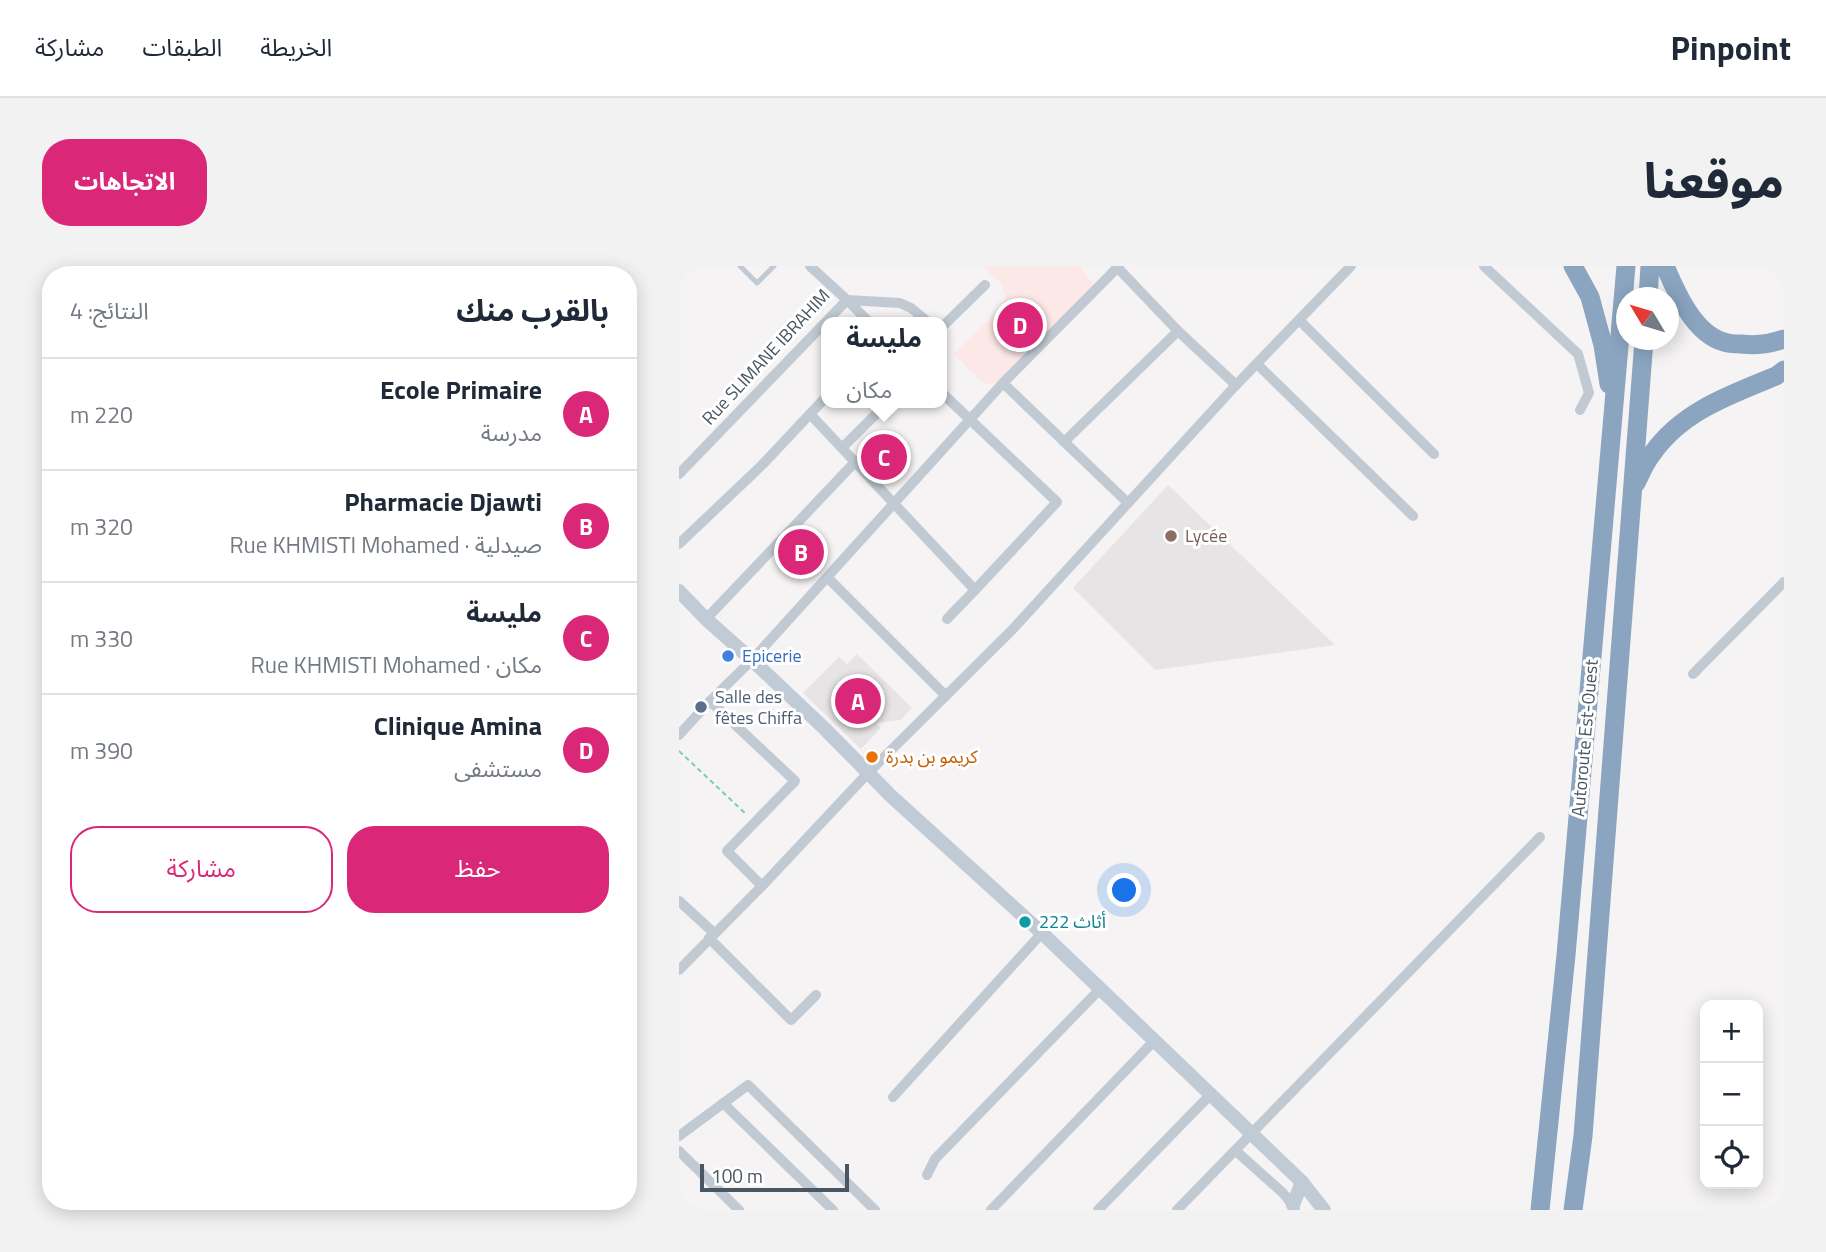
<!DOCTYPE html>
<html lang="ar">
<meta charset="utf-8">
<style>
body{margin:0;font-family:"Titillium Web","Noto Sans Arabic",sans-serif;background:#f2f2f3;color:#1f2937;direction:rtl}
.controls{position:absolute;right:21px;bottom:21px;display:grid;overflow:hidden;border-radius:14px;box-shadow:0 4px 18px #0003}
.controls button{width:63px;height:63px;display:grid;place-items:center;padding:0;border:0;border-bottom:2px solid #e0e1e3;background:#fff;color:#1f2937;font:35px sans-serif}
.compass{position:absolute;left:937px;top:21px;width:63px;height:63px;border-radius:50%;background:#fff;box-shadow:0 4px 18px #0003;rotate:308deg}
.scale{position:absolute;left:21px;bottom:18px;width:149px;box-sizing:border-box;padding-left:7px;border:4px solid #4a5661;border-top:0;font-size:19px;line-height:24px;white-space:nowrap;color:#4a5661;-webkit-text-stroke:5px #fff;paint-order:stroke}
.you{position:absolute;left:446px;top:625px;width:24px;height:24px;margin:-18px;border:5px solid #fff;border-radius:50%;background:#1a73e8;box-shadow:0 0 0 10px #1a73e833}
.badge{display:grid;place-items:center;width:46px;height:46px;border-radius:50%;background:#db2777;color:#fff;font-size:23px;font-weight:700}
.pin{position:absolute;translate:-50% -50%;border:4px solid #fff;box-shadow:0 2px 7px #0006}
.popup{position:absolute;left:142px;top:51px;width:126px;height:91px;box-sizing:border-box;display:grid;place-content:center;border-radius:14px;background:#fff;filter:drop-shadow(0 2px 5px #0005);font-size:23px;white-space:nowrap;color:#747a83}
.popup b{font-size:26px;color:#1f2937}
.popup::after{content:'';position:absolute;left:50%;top:100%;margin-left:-14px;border:14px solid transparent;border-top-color:#fff}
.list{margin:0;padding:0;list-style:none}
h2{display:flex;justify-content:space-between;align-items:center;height:91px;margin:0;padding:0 28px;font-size:30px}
h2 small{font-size:23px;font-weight:400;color:#747a83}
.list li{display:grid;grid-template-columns:46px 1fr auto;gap:21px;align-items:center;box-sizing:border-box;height:112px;padding:0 28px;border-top:2px solid #e0e1e3}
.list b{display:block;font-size:26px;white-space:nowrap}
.list p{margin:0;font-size:23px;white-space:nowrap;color:#747a83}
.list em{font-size:23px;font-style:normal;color:#747a83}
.actions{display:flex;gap:14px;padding:21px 28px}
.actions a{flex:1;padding:16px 0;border:2px solid #db2777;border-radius:28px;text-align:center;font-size:24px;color:#db2777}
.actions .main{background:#db2777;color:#fff}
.icon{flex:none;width:38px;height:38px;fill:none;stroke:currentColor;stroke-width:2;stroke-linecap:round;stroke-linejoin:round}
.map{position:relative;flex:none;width:1105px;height:944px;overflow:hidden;direction:ltr;border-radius:28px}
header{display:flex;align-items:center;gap:42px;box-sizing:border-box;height:98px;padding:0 35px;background:#fff;border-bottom:2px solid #e0e1e3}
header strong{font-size:33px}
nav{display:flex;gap:38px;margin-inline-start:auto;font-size:24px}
.intro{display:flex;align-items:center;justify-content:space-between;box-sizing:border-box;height:168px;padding:0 42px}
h1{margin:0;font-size:49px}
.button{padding:18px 32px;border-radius:28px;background:#db2777;color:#fff;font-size:24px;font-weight:700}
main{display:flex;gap:42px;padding:0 42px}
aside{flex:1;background:#fff;border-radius:28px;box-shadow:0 4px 18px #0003}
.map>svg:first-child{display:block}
.education{fill:#e6e4e5}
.medical{fill:#fce8e6}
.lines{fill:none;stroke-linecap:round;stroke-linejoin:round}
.path{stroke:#7ad0a6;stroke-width:2;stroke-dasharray:5 3.5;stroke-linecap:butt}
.lane{stroke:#c1cad2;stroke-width:5}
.street{stroke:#c1cad2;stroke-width:10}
.secondary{stroke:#c1cbd6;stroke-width:14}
.highway{stroke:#8ba5c1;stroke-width:19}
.education-dot{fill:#8d6e63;stroke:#fff;stroke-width:2.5}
.shop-dot{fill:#3f7fe0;stroke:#fff;stroke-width:2.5}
.service-dot{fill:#5c6f8a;stroke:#fff;stroke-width:2.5}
.food-dot{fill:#e8710a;stroke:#fff;stroke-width:2.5}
.culture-dot{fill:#0f9aa8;stroke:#fff;stroke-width:2.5}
.labels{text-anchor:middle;stroke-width:6;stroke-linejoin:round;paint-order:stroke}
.street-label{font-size:18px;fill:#4a5661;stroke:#fff}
.education-label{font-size:18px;fill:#785e54;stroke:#fff;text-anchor:start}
.shop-label{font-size:18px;fill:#366cbe;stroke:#fff;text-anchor:start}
.service-label{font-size:18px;fill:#4e5e75;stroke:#fff;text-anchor:start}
.food-label{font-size:18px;fill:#c56008;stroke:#fff;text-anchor:start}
.culture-label{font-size:18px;fill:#0d838f;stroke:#fff;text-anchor:start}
</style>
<header>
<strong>Pinpoint</strong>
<nav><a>الخريطة</a><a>الطبقات</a><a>مشاركة</a></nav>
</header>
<div class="intro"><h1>موقعنا</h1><a class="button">الاتجاهات</a></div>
<main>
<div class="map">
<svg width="1105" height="944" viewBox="0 0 1105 944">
<rect width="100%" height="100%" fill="#f5f3f3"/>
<g class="education">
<polygon points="489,219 656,379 476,404 394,322"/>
<polygon points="178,388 233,442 222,454 197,457 202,462 182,483 124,427 160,391 168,398"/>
</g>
<polygon class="medical" points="303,0 401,0 416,21 316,118 304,117 274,88 320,44 327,32 323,18"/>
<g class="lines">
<polyline class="path" points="0,485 67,548"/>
<polyline class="lane" points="61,0 78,17 95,0"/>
<g class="street">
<polyline points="437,0 499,65 557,119"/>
<polyline points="805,0 899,88 910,127 901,144"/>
<polyline points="168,34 221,37 232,42 249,56"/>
<polyline points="168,34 190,56"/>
<polyline points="620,54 755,188"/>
<polyline points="263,61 306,19"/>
<polyline points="578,98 734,250"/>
<polyline points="324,117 449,237"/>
<polyline points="147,131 131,148 296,324 378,236 263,127"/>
<polyline points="385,176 499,65"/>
<polyline points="164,181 208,137"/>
<polyline points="0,208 168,34 131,0"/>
<polyline points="0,278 83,199 131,148"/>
<polyline points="149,312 267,430"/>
<polyline points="27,353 177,195"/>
<polyline points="268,353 296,324"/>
<polyline points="1014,408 1105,316"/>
<polyline points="31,435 116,515 48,585 83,620"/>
<polyline points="0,469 31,435 73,394 324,117 440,0"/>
<polyline points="0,635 35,667"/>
<polyline points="30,672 112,754 137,729"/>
<polyline points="0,704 83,620 189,507 333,364 557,119 672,0"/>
<polyline points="214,831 363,667"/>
<polyline points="44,837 154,944"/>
<polyline points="0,870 69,819 196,944"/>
<polyline points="0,885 60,944"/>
<polyline points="557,885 604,927 616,942"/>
<polyline points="248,909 256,893 421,723"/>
<polyline points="312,944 475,775"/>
<polyline points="419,944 531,829"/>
<polyline points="498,944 861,571"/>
</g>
<g class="secondary">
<polyline points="0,325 27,353 73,394 146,463 212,530 363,667 623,916 645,944"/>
<polyline points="614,939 623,916"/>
</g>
<g class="highway">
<polyline points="894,0 911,31 924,79 930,118"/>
<path d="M986,0C997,26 1015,68 1045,76C1050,78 1057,78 1062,78C1077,80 1091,78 1105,73"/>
<polyline points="969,32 971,0"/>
<path d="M957,217C962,207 966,197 973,188C1003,145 1051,129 1097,110L1105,104"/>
<polyline points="861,944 887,689 947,0"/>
<polyline points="894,944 904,870 965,74"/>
</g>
</g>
<circle class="education-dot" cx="492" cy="270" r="7"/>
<circle class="shop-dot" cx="49" cy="390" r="7"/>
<circle class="service-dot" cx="22" cy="441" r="7"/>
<circle class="food-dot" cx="193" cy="491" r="7"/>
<circle class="culture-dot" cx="346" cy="656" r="7"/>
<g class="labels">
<g class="street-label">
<text transform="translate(87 91) rotate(-47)" y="6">Rue SLIMANE IBRAHIM</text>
<text transform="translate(906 472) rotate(-85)" y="6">Autoroute Est-Ouest</text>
</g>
<g class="education-label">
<text x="506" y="276">Lycée</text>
</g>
<g class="shop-label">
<text x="63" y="396">Epicerie</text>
</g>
<g class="service-label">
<text x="36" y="437">Salle des<tspan x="36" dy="21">fêtes Chiffa</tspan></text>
</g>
<g class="food-label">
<text x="207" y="497">كريمو بن بدرة</text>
</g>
<g class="culture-label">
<text x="360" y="662">أثاث 222</text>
</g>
</g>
</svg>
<div class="controls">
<button>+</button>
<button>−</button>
<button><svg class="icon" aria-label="locate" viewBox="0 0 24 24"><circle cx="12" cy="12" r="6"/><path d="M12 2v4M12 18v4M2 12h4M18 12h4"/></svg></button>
</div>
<svg class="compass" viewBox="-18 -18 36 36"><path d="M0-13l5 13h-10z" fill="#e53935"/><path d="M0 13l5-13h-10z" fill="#747a83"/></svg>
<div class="scale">100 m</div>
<div class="you"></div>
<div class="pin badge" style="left:179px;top:435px">A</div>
<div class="pin badge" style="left:122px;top:286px">B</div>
<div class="pin badge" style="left:205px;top:191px">C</div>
<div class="popup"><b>مليسة</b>مكان</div>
<div class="pin badge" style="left:341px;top:59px">D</div>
</div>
<aside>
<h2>بالقرب منك<small>النتائج: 4</small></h2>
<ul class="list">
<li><span class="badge">A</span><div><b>Ecole Primaire</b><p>مدرسة</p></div><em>220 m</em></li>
<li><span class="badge">B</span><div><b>Pharmacie Djawti</b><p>صيدلية · Rue KHMISTI Mohamed</p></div><em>320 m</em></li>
<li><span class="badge">C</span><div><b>مليسة</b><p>مكان · Rue KHMISTI Mohamed</p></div><em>330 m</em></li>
<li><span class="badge">D</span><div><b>Clinique Amina</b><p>مستشفى</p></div><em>390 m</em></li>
</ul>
<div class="actions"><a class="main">حفظ</a><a>مشاركة</a></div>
</aside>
</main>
